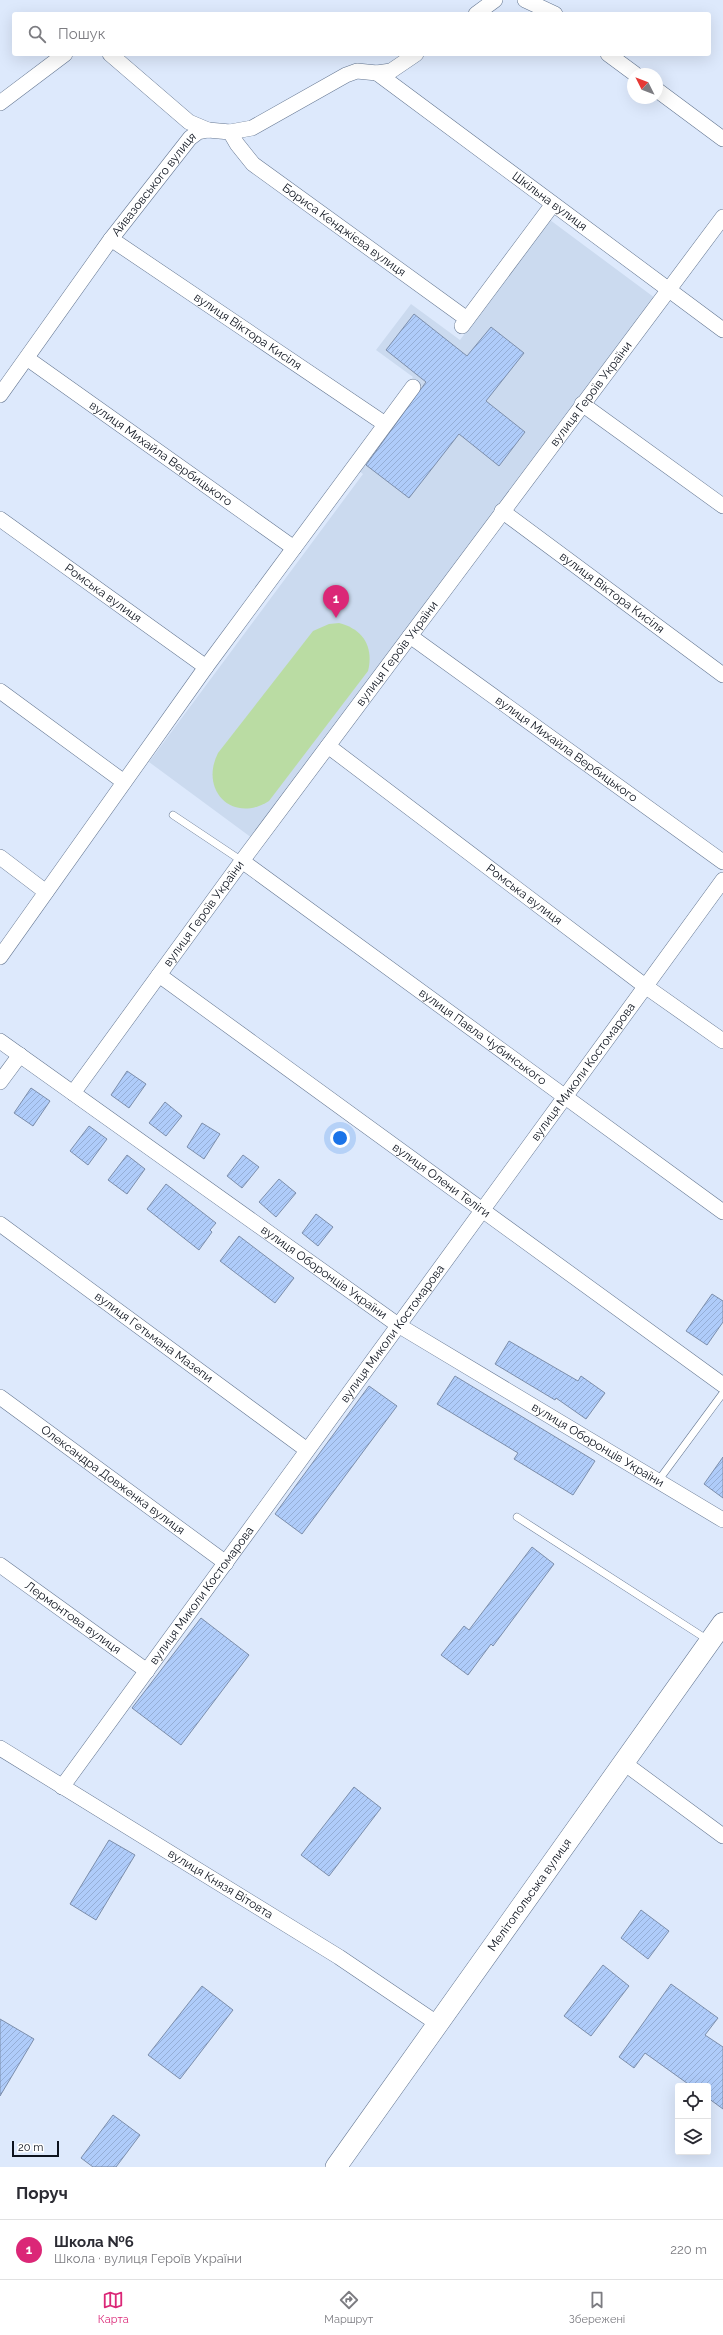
<!DOCTYPE html>
<html lang="uk">
<meta charset="utf-8">
<style>
body{margin:0;font-family:Raleway,sans-serif;background:#f2f2f3;color:#2b2b33}
.controls{position:absolute;right:12px;bottom:12px;display:grid;overflow:hidden;border-radius:4px;box-shadow:0 4px 16px #0002}
.controls button{width:36px;height:36px;display:grid;place-items:center;padding:0;border:0;border-bottom:1px solid #e1e1e2;background:#fff;color:#2b2b33;font:20px sans-serif}
.compass{position:absolute;left:627px;top:68px;width:36px;height:36px;border-radius:50%;background:#fff;box-shadow:0 4px 16px #0002;rotate:312deg}
.scale{position:absolute;left:12px;bottom:10px;width:47px;box-sizing:border-box;padding-left:4px;border:2px solid #0d131e;border-top:0;font-size:11px;line-height:14px;white-space:nowrap;color:#0d131e;-webkit-text-stroke:3px #fff;paint-order:stroke}
.you{position:absolute;left:340px;top:1138px;width:14px;height:14px;margin:-10px;border:3px solid #fff;border-radius:50%;background:#1a73e8;box-shadow:0 0 0 6px #1a73e833}
.badge{display:grid;place-items:center;width:26px;height:26px;border-radius:50%;background:#db2777;color:#fff;font-size:13px;font-weight:700}
.pin{position:absolute;translate:-50% -33px;filter:drop-shadow(0 1px 2px #0008)}
.pin::after{content:'';position:absolute;top:21px;width:14px;height:12px;background:inherit;clip-path:polygon(0 0,100% 0,50% 100%)}
.list{margin:0;padding:0;list-style:none}
h2{display:flex;justify-content:space-between;align-items:center;height:52px;margin:0;padding:0 16px;font-size:17px}
h2 small{font-size:13px;font-weight:400;color:#7c7c81}
.list li{display:grid;grid-template-columns:26px 1fr auto;gap:12px;align-items:center;box-sizing:border-box;height:60px;padding:0 16px;border-top:1px solid #e1e1e2}
.list b{display:block;font-size:15px;white-space:nowrap}
.list p{margin:0;font-size:13px;white-space:nowrap;color:#7c7c81}
.list em{font-size:13px;font-style:normal;color:#7c7c81}
.icon{flex:none;width:22px;height:22px;fill:none;stroke:currentColor;stroke-width:2;stroke-linecap:round;stroke-linejoin:round}
.map{position:relative;flex:none;width:723px;height:2167px;overflow:hidden}
.search{position:absolute;background:#fff;box-shadow:0 4px 16px #0002;left:12px;right:12px;top:12px;height:44px;display:flex;align-items:center;gap:10px;box-sizing:border-box;padding:0 14px;border-radius:4px;color:#7c7c81;font-size:15px}
.sheet{height:112px;background:#fff}
nav{display:flex;justify-content:space-around;align-items:center;box-sizing:border-box;height:56px;border-top:1px solid #e1e1e2;background:#fff;font-size:11px;color:#7c7c81}
nav a{display:grid;justify-items:center;gap:2px}
nav .on{color:#db2777}
.map>svg:first-child{display:block}
.built{fill:#cbdaef}
.green{fill:#badca3}
.building{fill:url(#building-hatch);stroke:#7c8eab}
.lines{fill:none;stroke-linecap:round;stroke-linejoin:round}
.lane-casing{stroke:#657792;stroke-width:8}
.street-casing{stroke:#657792;stroke-width:16}
.secondary-casing{stroke:#657792;stroke-width:22}
.lane{stroke:#fff;stroke-width:7}
.street{stroke:#fff;stroke-width:15}
.secondary{stroke:#fff;stroke-width:21}
.labels{text-anchor:middle;stroke-width:4;stroke-linejoin:round;paint-order:stroke}
.street-label{font-size:12px;fill:#0d131e;stroke:#fff}
</style>
<div class="map">
<svg width="723" height="2167" viewBox="0 0 723 2167">
<defs>
<pattern id="building-hatch" width="6" height="6" patternUnits="userSpaceOnUse"><rect width="6" height="6" fill="#afccfa"/><path d="M-1 1l2-2M0 6l6-6M5 7l2-2" fill="none" stroke="#95aed6"/></pattern>
</defs>
<rect width="100%" height="100%" fill="#dde9fc"/>
<polygon class="built" points="550,220 655,298 252,838 149,762 363,474 349,463 413,377 376,350 411,304 460,340"/>
<path class="green" d="M339,623C363,629 374,647 368,671L269,801C233,824 199,791 218,753L313,631L329,624Z"/>
<g class="building">
<polygon points="414,314 467,356 491,327 524,353 486,401 525,432 499,466 459,434 409,498 366,465 426,382 386,350"/>
<polygon points="127,1071 146,1084 129,1108 111,1095"/>
<polygon points="31,1088 50,1101 33,1126 14,1113"/>
<polygon points="165,1102 182,1116 166,1136 149,1123"/>
<polygon points="202,1123 220,1134 204,1159 187,1147"/>
<polygon points="89,1126 107,1139 88,1165 70,1151"/>
<polygon points="127,1155 145,1169 127,1194 108,1180"/>
<polygon points="243,1155 259,1167 242,1188 227,1176"/>
<polygon points="279,1179 296,1193 276,1217 259,1202"/>
<polygon points="166,1184 216,1223 210,1230 212,1232 199,1250 147,1209"/>
<polygon points="316,1214 333,1227 318,1246 302,1233"/>
<polygon points="239,1236 294,1278 275,1303 220,1261"/>
<polygon points="712,1294 723,1301 723,1322 707,1345 686,1331"/>
<polygon points="509,1341 578,1381 581,1376 605,1393 586,1419 556,1398 555,1400 495,1364"/>
<polygon points="455,1376 595,1461 573,1495 514,1459 518,1453 437,1404"/>
<polygon points="369,1386 397,1406 302,1534 275,1514"/>
<polygon points="723,1457 723,1498 704,1484"/>
<polygon points="532,1547 554,1564 493,1646 491,1644 468,1675 441,1655 464,1626 469,1630"/>
<polygon points="201,1618 249,1655 181,1745 132,1708"/>
<polygon points="354,1787 381,1808 329,1876 301,1855"/>
<polygon points="109,1840 135,1855 96,1920 70,1904"/>
<polygon points="641,1910 669,1931 648,1959 621,1938"/>
<polygon points="603,1965 629,1986 591,2036 564,2016"/>
<polygon points="671,1984 718,2018 705,2035 723,2047 723,2109 708,2098 708,2086 691,2086 645,2053 634,2068 619,2057"/>
<polygon points="202,1986 233,2010 180,2079 148,2055"/>
<polygon points="0,2019 34,2039 0,2096"/>
<polygon points="113,2115 140,2135 116,2167 93,2167 81,2158"/>
</g>
<g class="lines">
<defs>
<g id="lane">
<polyline points="173,815 242,861"/>
<polyline points="658,1481 723,1393"/>
<polyline points="517,1517 708,1640"/>
</g>
<g id="street">
<polyline points="525,0 555,14"/>
<polyline points="476,14 495,0"/>
<polyline points="110,54 189,122 208,130"/>
<polyline points="608,54 635,74"/>
<path id="s1" d="M377,73L723,330"/>
<polyline points="657,90 723,139"/>
<polyline points="0,103 65,54"/>
<path id="s2" d="M230,132L237,144L253,164L467,319"/>
<path id="s3" d="M111,239L385,424"/>
<polyline points="462,326 553,204"/>
<path id="s4" d="M28,359L294,548"/>
<path id="s5" d="M0,395L111,239L190,138L198,132L208,130L230,132L252,128L346,75L357,71L377,73L391,71L416,54"/>
<polyline points="582,404 723,506"/>
<path id="s6" d="M502,511L723,675"/>
<path id="s7" d="M0,519L206,667"/>
<path id="s8" d="M410,636L723,862"/>
<polyline points="0,691 124,782"/>
<path id="s9" d="M328,746L645,986L723,1041"/>
<polyline points="0,857 46,892"/>
<path id="s10" d="M242,861L723,1212"/>
<polyline points="0,957 206,667 413,387"/>
<path id="s11" d="M159,975L723,1385"/>
<path id="s12" d="M0,1041L398,1325L723,1520"/>
<polyline points="0,1082 20,1055"/>
<path id="s13" d="M73,1093L242,861L723,217"/>
<path id="s14" d="M0,1224L307,1450"/>
<path id="s15" d="M0,1397L226,1563"/>
<path id="s16" d="M0,1565L147,1671"/>
<path id="s17" d="M0,1748L339,1957L438,2024"/>
<polyline points="624,1763 723,1836"/>
<path id="s18" d="M62,1787L723,880"/>
</g>
<g id="secondary">
<path id="s19" d="M336,2167L723,1623"/>
</g>
</defs>
<use href="#lane" class="lane-casing"/>
<use href="#street" class="street-casing"/>
<use href="#secondary" class="secondary-casing"/>
<use href="#lane" class="lane"/>
<use href="#street" class="street"/>
<use href="#secondary" class="secondary"/>
</g>
<g class="labels">
<g class="street-label">
<text dy="4" stroke="none"><textPath href="#s5" startOffset="261">Айвазовського вулиця</textPath></text>
<text dy="4" stroke="none"><textPath href="#s1" startOffset="215">Шкільна вулиця</textPath></text>
<text dy="4" stroke="none"><textPath href="#s2" startOffset="152">Бориса Кенджієва вулиця</textPath></text>
<text dy="4" stroke="none"><textPath href="#s3" startOffset="165">вулиця Віктора Кисіля</textPath></text>
<text dy="4" stroke="none"><textPath href="#s13" startOffset="870">вулиця Героїв України</textPath></text>
<text dy="4" stroke="none"><textPath href="#s4" startOffset="163">вулиця Михайла Вербицького</textPath></text>
<text dy="4" stroke="none"><textPath href="#s7" startOffset="127">Ромська вулиця</textPath></text>
<text dy="4" stroke="none"><textPath href="#s6" startOffset="137">вулиця Віктора Кисіля</textPath></text>
<text dy="4" stroke="none"><textPath href="#s13" startOffset="546">вулиця Героїв України</textPath></text>
<text dy="4" stroke="none"><textPath href="#s8" startOffset="193">вулиця Михайла Вербицького</textPath></text>
<text dy="4" stroke="none"><textPath href="#s9" startOffset="246">Ромська вулиця</textPath></text>
<text dy="4" stroke="none"><textPath href="#s13" startOffset="222">вулиця Героїв України</textPath></text>
<text dy="4" stroke="none"><textPath href="#s10" startOffset="298">вулиця Павла Чубинського</textPath></text>
<text dy="4" stroke="none"><textPath href="#s18" startOffset="885">вулиця Миколи Костомарова</textPath></text>
<text dy="4" stroke="none"><textPath href="#s11" startOffset="349">вулиця Олени Теліги</textPath></text>
<text dy="4" stroke="none"><textPath href="#s12" startOffset="398">вулиця Оборонців України</textPath></text>
<text dy="4" stroke="none"><textPath href="#s18" startOffset="561">вулиця Миколи Костомарова</textPath></text>
<text dy="4" stroke="none"><textPath href="#s14" startOffset="191">вулиця Гетьмана Мазепи</textPath></text>
<text dy="4" stroke="none"><textPath href="#s12" startOffset="722">вулиця Оборонців України</textPath></text>
<text dy="4" stroke="none"><textPath href="#s15" startOffset="140">Олександра Довженка вулиця</textPath></text>
<text dy="4" stroke="none"><textPath href="#s18" startOffset="237">вулиця Миколи Костомарова</textPath></text>
<text dy="4" stroke="none"><textPath href="#s16" startOffset="90">Лермонтова вулиця</textPath></text>
<text dy="4" stroke="none"><textPath href="#s17" startOffset="259">вулиця Князя Вітовта</textPath></text>
<text dy="4" stroke="none"><textPath href="#s19" startOffset="334">Мелітопольська вулиця</textPath></text>
</g>
</g>
</svg>
<div class="controls">
<button><svg class="icon" aria-label="locate" viewBox="0 0 24 24"><circle cx="12" cy="12" r="6"/><path d="M12 2v4M12 18v4M2 12h4M18 12h4"/></svg></button>
<button><svg class="icon" aria-label="layers" viewBox="0 0 24 24"><path d="M12 4l9 5-9 5-9-5zM3 14l9 5 9-5"/></svg></button>
</div>
<svg class="compass" viewBox="-18 -18 36 36"><path d="M0-13l5 13h-10z" fill="#e53935"/><path d="M0 13l5-13h-10z" fill="#7c7c81"/></svg>
<div class="scale">20 m</div>
<div class="you"></div>
<div class="pin badge" style="left:336px;top:618px">1</div>
<div class="search"><svg class="icon" aria-label="search" viewBox="0 0 24 24"><circle cx="10" cy="10" r="6"/><path d="M15 15l6 6"/></svg>Пошук</div>
</div>
<section class="sheet">
<h2>Поруч<small></small></h2>
<ul class="list">
<li><span class="badge">1</span><div><b>Школа №6</b><p>Школа · вулиця Героїв України</p></div><em>220 m</em></li>
</ul>
</section>
<nav>
<a class="on"><svg class="icon" aria-label="map" viewBox="0 0 24 24"><path d="M3 6l6-2 6 2 6-2v14l-6 2-6-2-6 2zM9 4v14M15 6v14"/></svg>Карта</a>
<a><svg class="icon" aria-label="directions" viewBox="0 0 24 24"><path d="M12 3l9 9-9 9-9-9zM9 14v-3h6M13 9l2 2-2 2"/></svg>Маршрут</a>
<a><svg class="icon" aria-label="saved" viewBox="0 0 24 24"><path d="M7 4h10v16l-5-4-5 4z"/></svg>Збережені</a>
</nav>
